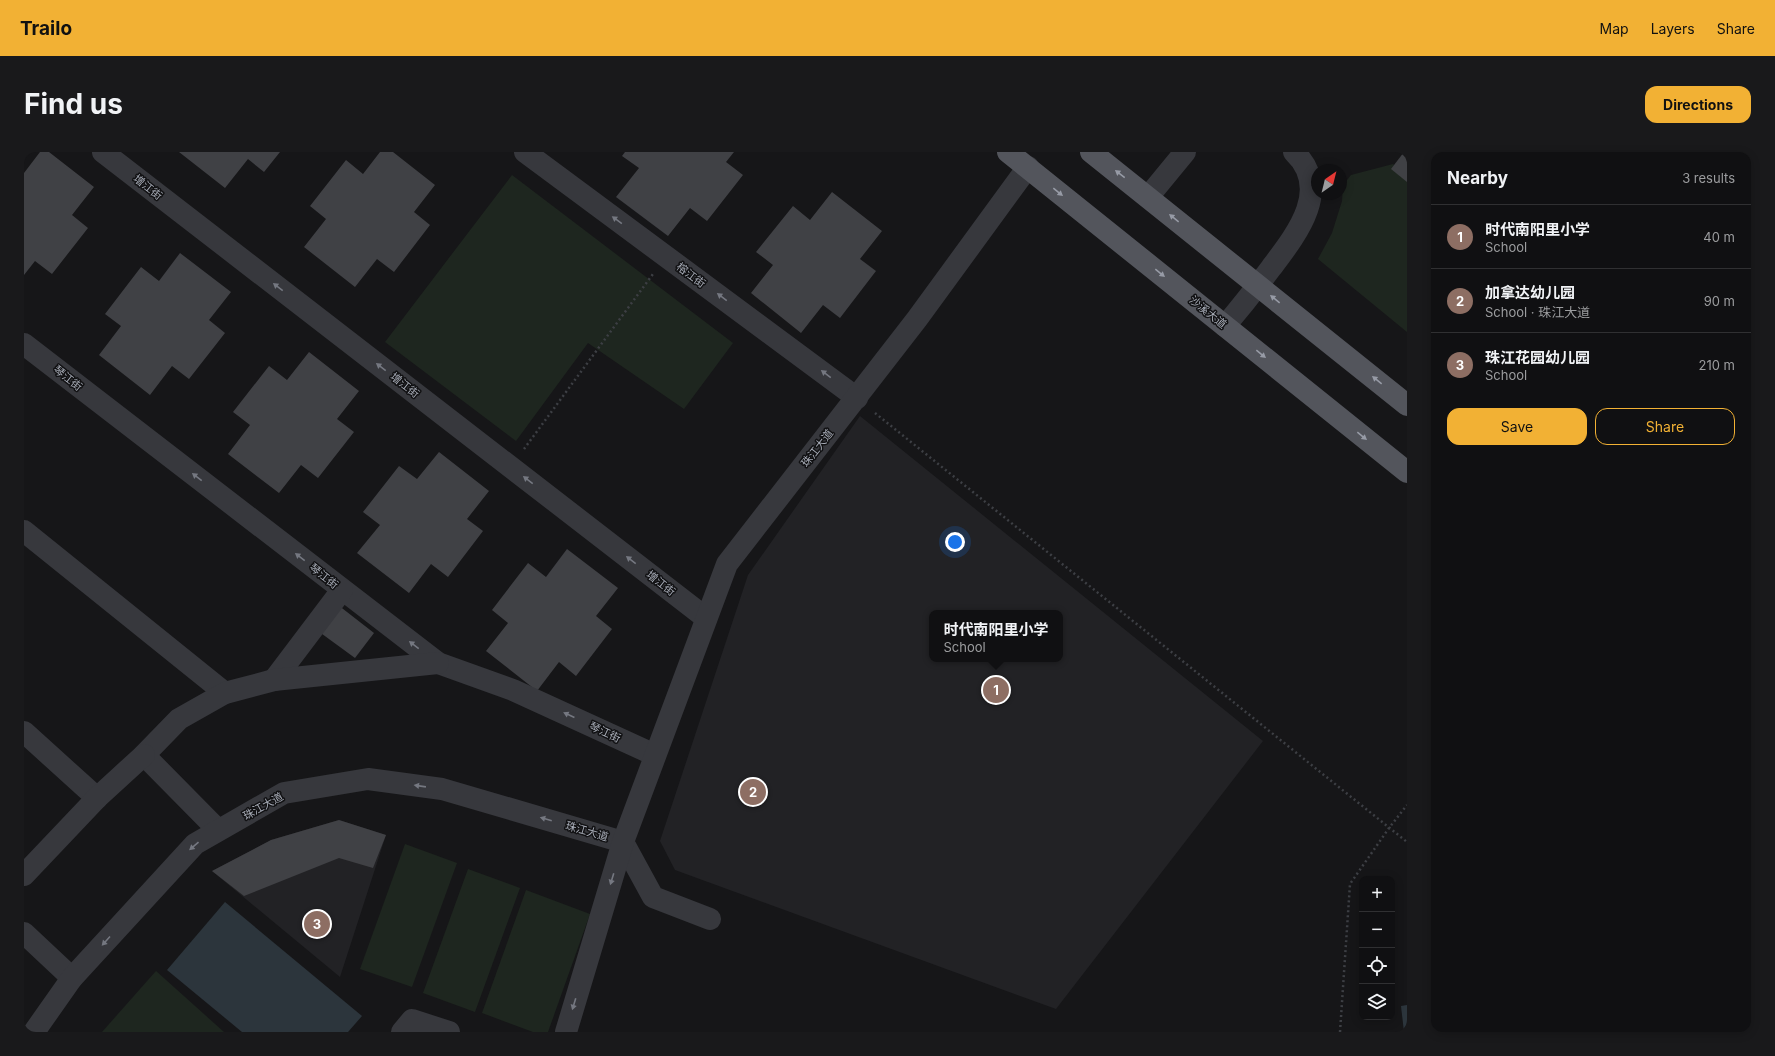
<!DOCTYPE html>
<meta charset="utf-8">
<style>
body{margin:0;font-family:Inter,"Noto Sans SC",sans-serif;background:#19191b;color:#f1f3f6}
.controls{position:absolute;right:12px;bottom:12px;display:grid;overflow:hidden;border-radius:8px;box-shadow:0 2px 10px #0003}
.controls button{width:36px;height:36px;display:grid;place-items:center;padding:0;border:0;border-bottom:1px solid #303032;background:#101012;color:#f1f3f6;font:20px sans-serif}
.compass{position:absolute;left:1287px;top:12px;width:36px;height:36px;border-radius:50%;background:#101012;box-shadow:0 2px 10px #0003;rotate:35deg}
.you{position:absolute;left:931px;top:390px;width:14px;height:14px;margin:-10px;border:3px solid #fff;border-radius:50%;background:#1a73e8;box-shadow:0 0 0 6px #1a73e833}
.badge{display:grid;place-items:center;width:26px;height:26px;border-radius:50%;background:#f2b134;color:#fff;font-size:13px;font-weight:700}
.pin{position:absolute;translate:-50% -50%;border:2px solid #fff;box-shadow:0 1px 4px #0006}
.popup{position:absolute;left:905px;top:458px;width:134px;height:52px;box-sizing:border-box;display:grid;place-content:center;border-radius:8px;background:#101012;filter:drop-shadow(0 1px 3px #0005);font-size:13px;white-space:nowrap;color:#9c9d9f}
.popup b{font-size:15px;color:#f1f3f6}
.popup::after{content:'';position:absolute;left:50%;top:100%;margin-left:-8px;border:8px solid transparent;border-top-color:#101012}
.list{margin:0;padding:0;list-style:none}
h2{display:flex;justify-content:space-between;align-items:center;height:52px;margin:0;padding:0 16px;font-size:17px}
h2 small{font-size:13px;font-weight:400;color:#9c9d9f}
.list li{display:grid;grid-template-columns:26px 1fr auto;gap:12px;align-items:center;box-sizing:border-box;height:64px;padding:0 16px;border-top:1px solid #303032}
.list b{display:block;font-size:15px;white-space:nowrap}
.list p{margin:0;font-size:13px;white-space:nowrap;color:#9c9d9f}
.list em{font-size:13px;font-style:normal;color:#9c9d9f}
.actions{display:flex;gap:8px;padding:12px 16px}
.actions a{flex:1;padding:9px 0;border:1px solid #f2b134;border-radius:12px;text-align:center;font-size:14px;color:#f2b134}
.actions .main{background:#f2b134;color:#111}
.icon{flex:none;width:22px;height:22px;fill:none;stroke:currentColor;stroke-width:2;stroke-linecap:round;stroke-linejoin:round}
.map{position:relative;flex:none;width:1383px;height:880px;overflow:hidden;border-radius:12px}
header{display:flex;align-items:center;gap:24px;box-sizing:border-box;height:56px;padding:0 20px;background:#f2b134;color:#111}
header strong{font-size:19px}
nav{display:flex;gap:22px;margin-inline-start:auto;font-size:14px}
.intro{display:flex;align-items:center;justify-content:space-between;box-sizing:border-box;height:96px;padding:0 24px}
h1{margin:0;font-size:28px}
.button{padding:10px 18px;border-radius:12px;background:#f2b134;color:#111;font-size:14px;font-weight:700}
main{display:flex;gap:24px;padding:0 24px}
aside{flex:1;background:#101012;border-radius:12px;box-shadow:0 2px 10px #0003}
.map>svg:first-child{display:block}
.built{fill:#222225;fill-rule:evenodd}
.green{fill:#1e261f}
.water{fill:#2c353c}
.building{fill:#404145}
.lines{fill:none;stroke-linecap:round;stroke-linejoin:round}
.path{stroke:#3d3f44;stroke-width:2.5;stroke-dasharray:2 3;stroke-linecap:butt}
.minor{stroke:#37383d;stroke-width:22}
.major{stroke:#53555c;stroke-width:22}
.oneway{fill:#979ba6}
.oneway2{fill:#757881}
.labels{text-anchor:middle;stroke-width:3;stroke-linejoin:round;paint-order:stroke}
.street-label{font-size:11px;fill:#a8adb8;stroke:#111113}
</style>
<header>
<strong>Trailo</strong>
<nav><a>Map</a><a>Layers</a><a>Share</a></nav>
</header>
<div class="intro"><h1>Find us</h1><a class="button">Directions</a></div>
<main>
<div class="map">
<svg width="1383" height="880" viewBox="0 0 1383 880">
<rect width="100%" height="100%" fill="#161618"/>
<g class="built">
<path d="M836,264L1239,589L1032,857L651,718L636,689L724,423ZM908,461H1036V507H908Z"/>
<polygon points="315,668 362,683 316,825 188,719 247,688"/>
</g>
<g class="green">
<polygon points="1369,12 1383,23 1383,180 1294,107 1308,81 1318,49 1319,33 1327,23"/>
<polygon points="488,23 709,191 660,257 564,191 492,289 361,190"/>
<polygon points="381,692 433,711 388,835 336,817"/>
<polygon points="444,717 496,736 451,860 399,841"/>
<polygon points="502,738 566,762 524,880 509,880 458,861"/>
<polygon points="132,819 200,880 78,880"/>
</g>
<g class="water">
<polygon points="201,750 338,864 324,880 218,880 143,818"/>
<polygon points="1383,853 1383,880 1380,880 1377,854"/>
</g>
<g class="building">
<polygon points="16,0 25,0 70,35 48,63 64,76 28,122 11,109 0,123 0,21"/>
<polygon points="155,0 256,0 240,20 224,7 201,36"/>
<polygon points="356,0 369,0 411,33 390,60 406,73 370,120 353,107 331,135 280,95 302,67 286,54 322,8 339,22"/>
<polygon points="601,0 710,0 702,10 719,23 683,69 666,56 644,84 592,45 615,16 598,4"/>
<polygon points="1380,0 1383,0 1383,30 1367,17"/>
<polygon points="808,40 858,79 836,107 852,119 816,166 799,153 777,181 727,141 749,113 732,100 769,54 786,68"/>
<polygon points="156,101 207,140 185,168 201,181 165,227 148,214 126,243 75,203 97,174 81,162 117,115 135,129"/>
<polygon points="285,200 335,239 313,267 330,280 294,326 277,313 255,341 204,302 226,273 209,260 245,214 263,228"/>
<polygon points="415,300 465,339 443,367 459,379 424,425 407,412 385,441 333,401 356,373 339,360 375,314 393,327"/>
<polygon points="543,397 594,436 572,464 588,477 552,524 535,510 513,539 462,499 484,471 468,458 504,411 522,425"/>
<polygon points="314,453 350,481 331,506 294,479"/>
<polygon points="315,668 362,683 349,716 315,706 220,744 188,719 247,688"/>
</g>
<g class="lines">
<g class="path">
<polyline points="851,261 1383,690"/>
<polyline points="500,297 629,122"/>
<polyline points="1316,880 1326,732 1365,676 1383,653"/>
</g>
<g class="minor">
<polyline points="79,0 682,466"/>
<polyline points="501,0 833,246"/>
<polyline points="1124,45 1161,0"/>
<path d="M1201,174C1217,155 1232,136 1247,116C1272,83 1309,37 1270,0"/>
<polyline points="0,192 414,511 489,538 631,603"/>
<polyline points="0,379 201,541"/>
<polyline points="250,528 318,438"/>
<polyline points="0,580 73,646"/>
<polyline points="194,678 120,603 155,567 201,541 250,528 414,511"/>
<polyline points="599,690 629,745 686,767"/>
<polyline points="0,723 73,646 120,603"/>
<polyline points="0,781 48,826"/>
<polyline points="10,880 48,826 171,692 260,641 344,627 418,637 599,690"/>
<polyline points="378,880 388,868 425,880"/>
<polyline points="542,880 599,690 703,412 893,167 1004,15"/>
</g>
<g class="major">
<polyline points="984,0 1383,320"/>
<polyline points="1067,0 1383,253"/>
</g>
</g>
<defs><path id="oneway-solid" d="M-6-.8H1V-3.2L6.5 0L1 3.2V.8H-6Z"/></defs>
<g class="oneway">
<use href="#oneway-solid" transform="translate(1096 22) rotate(-142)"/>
<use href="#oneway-solid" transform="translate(1034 40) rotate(39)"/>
<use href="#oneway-solid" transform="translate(1150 66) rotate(-141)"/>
<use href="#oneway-solid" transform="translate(1136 121) rotate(39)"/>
<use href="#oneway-solid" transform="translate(1251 147) rotate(-141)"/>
<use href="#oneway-solid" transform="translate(1237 202) rotate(39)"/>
<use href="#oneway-solid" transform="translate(1353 228) rotate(-141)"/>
<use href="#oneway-solid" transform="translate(1338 284) rotate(39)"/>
</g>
<g class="oneway2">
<use href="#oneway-solid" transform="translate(593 68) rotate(-144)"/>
<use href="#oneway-solid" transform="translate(254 135) rotate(-142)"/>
<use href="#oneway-solid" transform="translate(698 145) rotate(-143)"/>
<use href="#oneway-solid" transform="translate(357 215) rotate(-142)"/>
<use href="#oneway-solid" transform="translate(802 222) rotate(-143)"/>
<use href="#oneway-solid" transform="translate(173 325) rotate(-142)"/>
<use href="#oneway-solid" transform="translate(504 328) rotate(-142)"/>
<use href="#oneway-solid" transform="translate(276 405) rotate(-142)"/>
<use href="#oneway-solid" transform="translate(607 408) rotate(-142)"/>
<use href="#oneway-solid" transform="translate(390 493) rotate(-142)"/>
<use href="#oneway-solid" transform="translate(545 563) rotate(-155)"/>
<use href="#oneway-solid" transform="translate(396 634) rotate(-172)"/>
<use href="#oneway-solid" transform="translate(522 667) rotate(-164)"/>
<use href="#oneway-solid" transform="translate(170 694) rotate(139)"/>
<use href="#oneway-solid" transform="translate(588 727) rotate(107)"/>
<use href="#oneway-solid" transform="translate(82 789) rotate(132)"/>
<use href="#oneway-solid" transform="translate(550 852) rotate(107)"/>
</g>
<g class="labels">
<g class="street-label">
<text transform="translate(124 35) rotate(38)" y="4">增江街</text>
<text transform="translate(667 123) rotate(37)" y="4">榕江街</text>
<text transform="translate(1184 160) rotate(39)" y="4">沙溪大道</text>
<text transform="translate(44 226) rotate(38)" y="4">琴江街</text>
<text transform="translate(381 233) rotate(38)" y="4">增江街</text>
<text transform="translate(793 296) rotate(-52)" y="4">珠江大道</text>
<text transform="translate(300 424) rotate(38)" y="4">琴江街</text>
<text transform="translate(637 431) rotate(38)" y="4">增江街</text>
<text transform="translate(581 580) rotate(25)" y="4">琴江街</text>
<text transform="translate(239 654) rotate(-29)" y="4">珠江大道</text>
<text transform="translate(563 679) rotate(16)" y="4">珠江大道</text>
</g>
</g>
</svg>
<div class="controls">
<button>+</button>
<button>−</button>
<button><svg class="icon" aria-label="locate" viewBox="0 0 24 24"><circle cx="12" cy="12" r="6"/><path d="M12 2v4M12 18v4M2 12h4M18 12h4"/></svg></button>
<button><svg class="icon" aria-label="layers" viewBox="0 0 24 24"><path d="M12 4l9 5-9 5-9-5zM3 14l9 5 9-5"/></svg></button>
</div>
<svg class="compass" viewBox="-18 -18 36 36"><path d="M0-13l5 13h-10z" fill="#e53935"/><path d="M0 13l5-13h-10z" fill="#9c9d9f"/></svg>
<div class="you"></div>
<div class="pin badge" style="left:972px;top:538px;background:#8d6e63">1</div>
<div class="popup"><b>时代南阳里小学</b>School</div>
<div class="pin badge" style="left:729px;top:640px;background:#8d6e63">2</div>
<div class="pin badge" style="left:293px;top:772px;background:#8d6e63">3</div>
</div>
<aside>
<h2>Nearby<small>3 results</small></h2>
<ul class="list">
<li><span class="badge" style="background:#8d6e63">1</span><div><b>时代南阳里小学</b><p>School</p></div><em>40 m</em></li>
<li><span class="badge" style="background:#8d6e63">2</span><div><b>加拿达幼儿园</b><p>School · 珠江大道</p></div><em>90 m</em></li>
<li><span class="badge" style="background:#8d6e63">3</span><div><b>珠江花园幼儿园</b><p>School</p></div><em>210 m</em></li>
</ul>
<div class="actions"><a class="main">Save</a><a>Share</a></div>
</aside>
</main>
